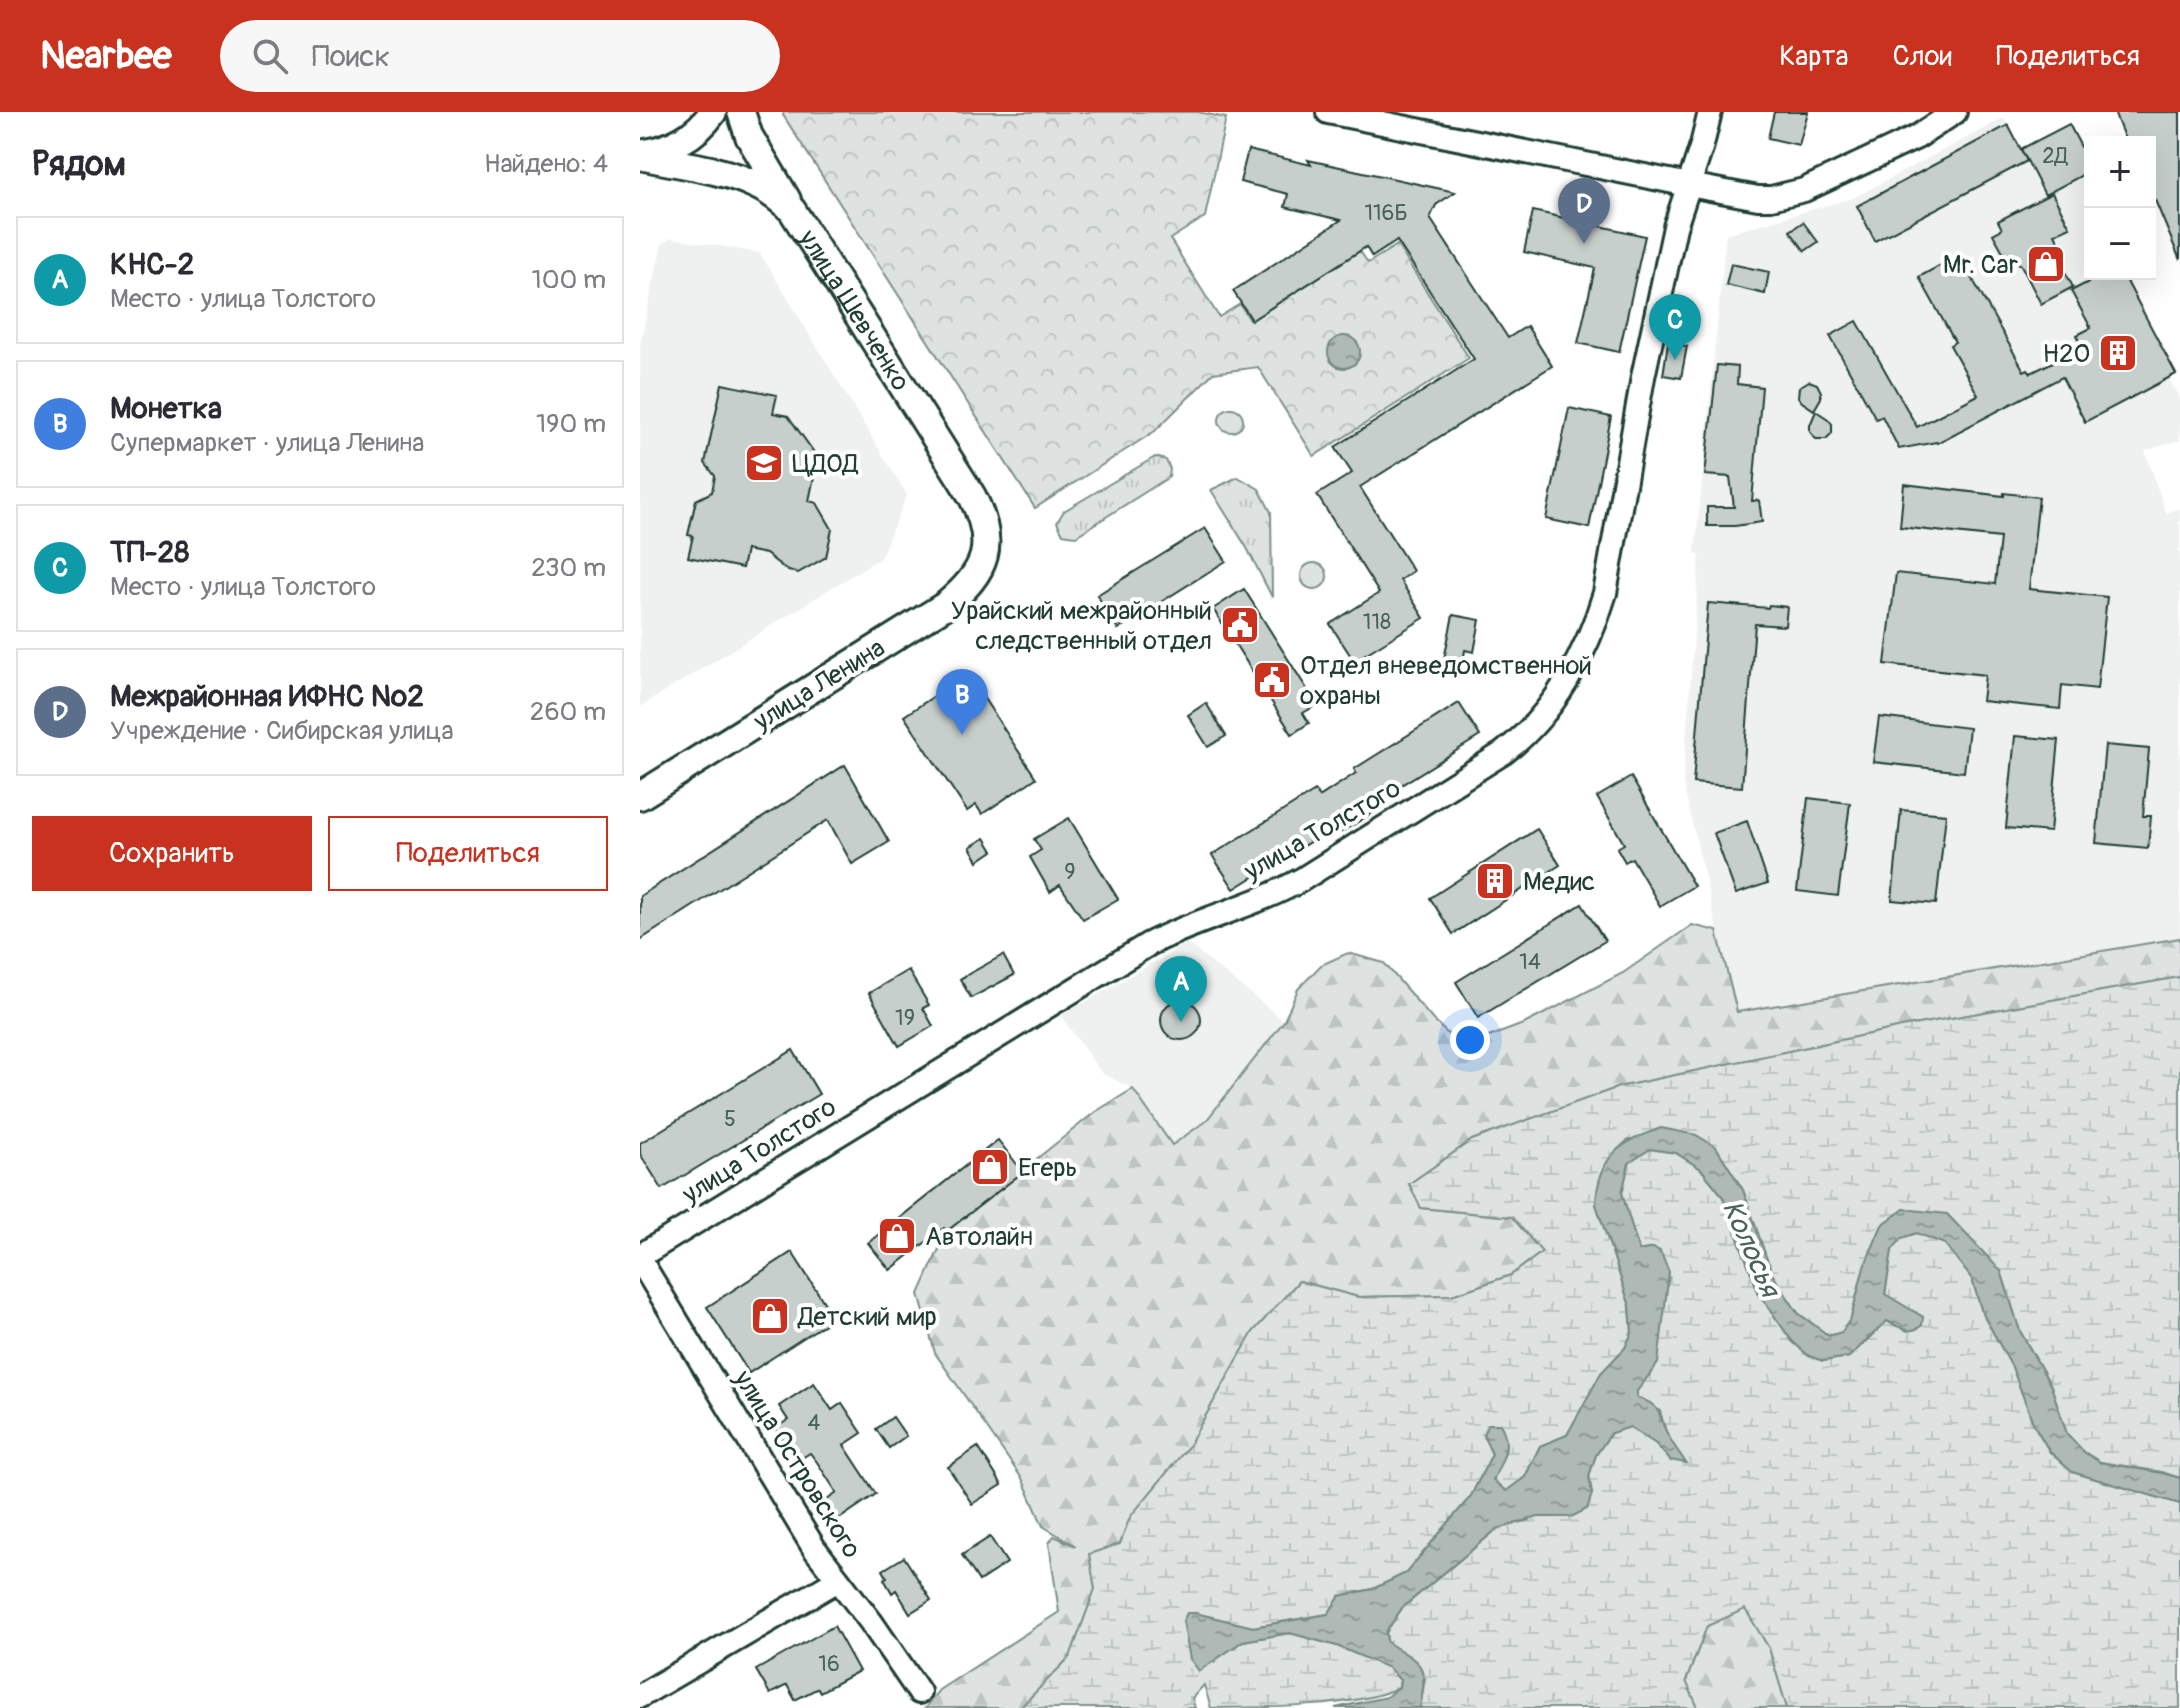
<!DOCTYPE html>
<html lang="ru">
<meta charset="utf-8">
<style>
body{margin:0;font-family:Pangolin,sans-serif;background:#f7f7f7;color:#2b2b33}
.controls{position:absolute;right:24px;top:24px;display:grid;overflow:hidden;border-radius:0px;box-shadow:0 8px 32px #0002}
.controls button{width:72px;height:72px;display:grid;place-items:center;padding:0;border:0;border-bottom:2px solid #e1e1e2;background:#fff;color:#2b2b33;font:40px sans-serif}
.you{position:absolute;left:830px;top:928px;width:28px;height:28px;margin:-20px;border:6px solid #fff;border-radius:50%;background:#1a73e8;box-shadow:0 0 0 12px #1a73e833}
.badge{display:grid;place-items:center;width:52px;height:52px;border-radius:50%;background:#c8321e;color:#fff;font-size:26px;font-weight:700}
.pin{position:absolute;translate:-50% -66px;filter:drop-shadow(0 2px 4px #0008)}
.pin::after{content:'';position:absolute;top:42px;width:28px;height:24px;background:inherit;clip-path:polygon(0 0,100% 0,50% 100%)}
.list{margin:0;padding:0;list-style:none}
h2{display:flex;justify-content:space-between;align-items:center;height:104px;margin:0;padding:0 32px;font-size:34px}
h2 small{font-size:26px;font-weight:400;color:#7c7c81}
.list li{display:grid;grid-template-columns:52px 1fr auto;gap:24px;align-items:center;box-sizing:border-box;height:128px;margin:0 16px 16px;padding:0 16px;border:2px solid #e1e1e2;border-radius:0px}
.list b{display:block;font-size:30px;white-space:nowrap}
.list p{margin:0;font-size:26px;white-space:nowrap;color:#7c7c81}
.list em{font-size:26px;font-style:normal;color:#7c7c81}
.actions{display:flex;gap:16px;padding:24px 32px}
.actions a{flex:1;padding:18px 0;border:2px solid #c8321e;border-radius:0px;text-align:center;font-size:28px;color:#c8321e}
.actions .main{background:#c8321e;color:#fff}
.icon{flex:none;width:44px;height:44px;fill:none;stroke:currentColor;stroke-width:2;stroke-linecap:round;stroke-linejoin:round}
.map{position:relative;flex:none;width:1540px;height:1596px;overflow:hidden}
header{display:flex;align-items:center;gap:48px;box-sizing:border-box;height:112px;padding:0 40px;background:#c8321e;color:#fff}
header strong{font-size:38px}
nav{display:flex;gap:44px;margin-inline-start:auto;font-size:28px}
.search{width:560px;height:72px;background:#f7f7f7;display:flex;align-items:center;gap:20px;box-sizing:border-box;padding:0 28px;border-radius:44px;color:#7c7c81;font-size:30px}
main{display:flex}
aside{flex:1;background:#fff}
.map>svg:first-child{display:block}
.built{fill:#eef1f0}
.grass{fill:url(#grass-tufts);stroke:#7e908b;stroke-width:2}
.forest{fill:url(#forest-firs);stroke:#7e908b;stroke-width:2}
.wetland{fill:url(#wetland-marsh);stroke:#7e908b;stroke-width:2}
.park{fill:url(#park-crowns);stroke:#7e908b;stroke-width:2}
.water{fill:url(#water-ripples);stroke:#758883;stroke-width:2}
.building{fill:#c7cfcc;stroke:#1f3d34;stroke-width:2}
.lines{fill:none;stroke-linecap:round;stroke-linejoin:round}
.minor-casing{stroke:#1f3d34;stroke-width:28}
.major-casing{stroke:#1f3d34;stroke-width:32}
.minor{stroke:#fff;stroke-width:22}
.major{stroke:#fff;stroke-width:26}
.labels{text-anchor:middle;stroke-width:8;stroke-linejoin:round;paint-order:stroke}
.number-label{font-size:22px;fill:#49625a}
.poi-label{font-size:26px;fill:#1f3d34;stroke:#fff;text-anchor:start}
.street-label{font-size:26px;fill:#1f3d34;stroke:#fff}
.water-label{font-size:28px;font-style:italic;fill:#4a625b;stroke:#fff}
</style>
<header>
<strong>Nearbee</strong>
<div class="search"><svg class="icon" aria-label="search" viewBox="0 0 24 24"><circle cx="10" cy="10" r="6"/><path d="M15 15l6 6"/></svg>Поиск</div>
<nav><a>Карта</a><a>Слои</a><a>Поделиться</a></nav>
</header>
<main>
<aside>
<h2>Рядом<small>Найдено: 4</small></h2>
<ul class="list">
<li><span class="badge" style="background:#0f9aa8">A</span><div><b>КНС-2</b><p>Место · улица Толстого</p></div><em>100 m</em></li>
<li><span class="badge" style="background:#3f7fe0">B</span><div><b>Монетка</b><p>Супермаркет · улица Ленина</p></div><em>190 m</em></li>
<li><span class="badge" style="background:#0f9aa8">C</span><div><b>ТП-28</b><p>Место · улица Толстого</p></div><em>230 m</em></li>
<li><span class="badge" style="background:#5c6f8a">D</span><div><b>Межрайонная ИФНС №2</b><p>Учреждение · Сибирская улица</p></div><em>260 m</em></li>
</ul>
<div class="actions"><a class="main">Сохранить</a><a>Поделиться</a></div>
</aside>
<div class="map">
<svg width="1540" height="1596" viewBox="0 0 1540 1596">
<defs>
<pattern id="grass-tufts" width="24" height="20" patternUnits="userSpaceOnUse" patternTransform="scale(2)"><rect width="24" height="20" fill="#dee3e2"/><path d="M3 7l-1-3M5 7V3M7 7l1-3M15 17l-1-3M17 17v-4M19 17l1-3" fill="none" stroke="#bec4c2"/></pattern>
<pattern id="forest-firs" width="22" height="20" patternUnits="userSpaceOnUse" patternTransform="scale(2)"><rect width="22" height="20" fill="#dee3e2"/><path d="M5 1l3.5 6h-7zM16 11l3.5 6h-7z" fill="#bec4c2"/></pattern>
<pattern id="wetland-marsh" width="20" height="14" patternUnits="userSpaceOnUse" patternTransform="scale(2)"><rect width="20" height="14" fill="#dee3e2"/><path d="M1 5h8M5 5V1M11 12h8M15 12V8" fill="none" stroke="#bec4c2"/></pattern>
<pattern id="park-crowns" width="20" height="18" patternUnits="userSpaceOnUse" patternTransform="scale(2)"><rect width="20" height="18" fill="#dee3e2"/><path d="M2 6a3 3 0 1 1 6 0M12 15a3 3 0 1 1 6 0" fill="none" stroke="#bec4c2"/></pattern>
<pattern id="water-ripples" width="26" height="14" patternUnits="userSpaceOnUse" patternTransform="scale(2)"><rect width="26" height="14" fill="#afbab7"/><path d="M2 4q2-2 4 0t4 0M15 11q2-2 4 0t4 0" fill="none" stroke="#8e9896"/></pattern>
</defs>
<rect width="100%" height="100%" fill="#fff"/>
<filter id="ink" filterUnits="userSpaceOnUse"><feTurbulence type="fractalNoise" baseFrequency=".0125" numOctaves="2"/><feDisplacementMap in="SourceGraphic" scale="16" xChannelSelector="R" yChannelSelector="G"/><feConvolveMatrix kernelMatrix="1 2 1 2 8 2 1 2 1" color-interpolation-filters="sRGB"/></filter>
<g filter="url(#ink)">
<g class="built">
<polygon points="1364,6 1381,37 1429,12 1450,52 1450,162 1483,162 1536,262 1529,267 1540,288 1540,328 1505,339 1526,401 1540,396 1540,826 1096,900 1043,671 1060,442 1055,441 1086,122 1213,86"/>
<polygon points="31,126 120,141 267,383 240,446 0,595 0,232 22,132"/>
<polygon points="547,831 644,909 566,1009 532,1033 493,977 462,961 421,904"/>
</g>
<g class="grass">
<circle cx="591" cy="308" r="12"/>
<polygon points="515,345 526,348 530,357 529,365 436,424 423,422 417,410 424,399"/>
<polygon points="598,365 619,377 631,400 632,485 607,436 571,378"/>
<circle cx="674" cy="464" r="13"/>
</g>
<g class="forest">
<polygon points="1052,813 1077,819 1097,900 1540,826 1540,865 1267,914 979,975 832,1028 769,1072 781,1096 872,1105 902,1140 871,1163 812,1183 718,1185 659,1169 613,1220 548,1335 491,1405 480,1432 450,1442 455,1477 430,1545 380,1596 285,1596 299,1578 419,1500 409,1431 414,1424 436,1434 403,1414 383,1368 295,1241 279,1182 307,1119 455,1000 493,977 532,1033 566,1009 644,909 658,877 681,853 708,841 744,851 793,908 822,935 886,911 983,861"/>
<polygon points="1105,1496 1129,1536 1147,1596 1058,1596 1046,1570 1067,1514"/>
</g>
<g class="wetland">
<path d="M1540,865V1366L1522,1360L1460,1350L1444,1340L1427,1322L1411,1274L1380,1219L1361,1159L1264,1097L1224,1155L1211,1206L1202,1220L1189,1224L1158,1201L1132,1162L1103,1078L1076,1035L988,1028C966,1047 957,1063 956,1092L990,1194L992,1221L985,1236L961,1261L927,1323L900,1334L885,1365L866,1380L853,1368L866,1337L843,1323L852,1342L831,1384L766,1461L733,1477L700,1484L688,1502L613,1515L555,1501L559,1559L603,1529L650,1521L697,1534L750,1556L760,1568L759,1575C720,1596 620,1596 571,1596L564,1573L552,1586L555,1596H380L430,1545L455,1477L449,1442L480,1432L490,1405L548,1335L613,1220L659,1169L718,1185L812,1183L871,1163L902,1140L872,1105L781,1096L769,1072L832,1028L979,975L1267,914Z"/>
<polygon points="1010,1037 1036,1041 1061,1057 1082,1083 1119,1182 1152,1229 1169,1244 1183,1249 1209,1245 1247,1209 1268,1219 1283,1205 1245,1183 1252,1138 1262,1125 1277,1121 1305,1132 1332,1167 1342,1200 1372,1255 1394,1313 1410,1340 1433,1360 1540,1392 1540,1596 1147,1596 1129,1536 1105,1497 1067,1514 1046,1569 1058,1596 780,1596 785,1566 747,1530 746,1521 762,1496 857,1417 898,1405 931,1405 952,1382 949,1364 956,1343 971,1321 990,1315 1016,1332 1030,1348 1026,1320 1020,1299 997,1287 997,1279 1018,1251 1013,1136 999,1139 982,1081 989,1051"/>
</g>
<polygon class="park" points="144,0 558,0 586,6 565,105 530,127 579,205 600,192 610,208 720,139 728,151 757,133 829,246 674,344 618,255 573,261 515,319 395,396 143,3"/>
<g class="water">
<circle cx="704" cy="240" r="16"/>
<path d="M1021,1016L1056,1023L1076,1035L1103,1078L1132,1162L1158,1201L1189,1224L1202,1220L1211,1206L1224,1155L1242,1113L1264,1097L1307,1102L1361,1159L1380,1219L1411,1274L1427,1322L1444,1340L1460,1350L1522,1361L1540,1366V1392L1432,1360L1410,1340L1394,1313L1372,1255L1342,1200L1332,1167L1305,1132L1277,1121L1262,1126L1252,1138L1245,1182L1283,1205L1282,1213C1271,1224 1260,1215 1247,1209L1209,1245L1183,1249L1169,1244L1152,1229L1119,1182L1082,1083L1061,1057L1036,1041L1010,1037L989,1051L982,1081L999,1139L1013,1136L1020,1139L1029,1160L1018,1251L997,1279V1286C1024,1293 1017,1304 1028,1323C1033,1333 1040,1342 1046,1351L1030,1348L1016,1332L990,1315L971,1321L956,1343L949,1364L952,1382L947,1397L931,1405H898L857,1417L762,1496L746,1520L747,1530C783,1553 788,1550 780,1596H695L746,1585L759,1575L760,1568L749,1556L697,1534L650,1521L603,1529L559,1559L550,1547L543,1509L547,1501H555L613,1515L688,1502L700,1484L733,1477L766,1461L831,1384L852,1342L843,1322L848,1312H860C873,1333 862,1348 853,1368L866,1379L885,1365L900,1334L927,1323L961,1261L985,1236L992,1221L990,1194L956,1092C959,1043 978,1032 1021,1016Z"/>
</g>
<g class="building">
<polygon points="1134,0 1168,0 1159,33 1128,26"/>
<polygon points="1474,0 1540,0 1540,148 1515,88 1510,90 1510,30 1486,30"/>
<polygon points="1429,12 1450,52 1450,59 1405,83 1381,37"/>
<polygon points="1368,13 1387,49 1235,129 1217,94"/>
<polygon points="608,38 671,53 668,48 815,80 796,93 790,106 868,226 887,214 912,254 720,375 773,459 760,468 784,506 714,549 690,512 739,481 677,383 712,361 695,335 834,247 757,129 732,145 726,135 612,208 593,179 701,108 645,95 648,82 600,70"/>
<polygon points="1412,81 1430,115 1415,122 1418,128 1411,133 1433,175 1401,192 1381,153 1370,146 1367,147 1353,122 1362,117 1358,109"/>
<polygon points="893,99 1005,124 979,240 938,231 955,156 884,140"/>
<polygon points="1163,110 1178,130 1165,139 1150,119"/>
<polygon points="1319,143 1384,259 1388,257 1391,261 1443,235 1437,223 1451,216 1431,179 1464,162 1483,162 1536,262 1445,310 1422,265 1297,331 1296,330 1259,337 1242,304 1236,307 1190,224 1217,209 1277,315 1338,283 1310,233 1315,230 1279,165"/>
<polygon points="1091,152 1129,160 1125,182 1086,173"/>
<polygon points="1028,231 1047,234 1041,266 1023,263"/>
<polygon points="1077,253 1098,255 1097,272 1122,275 1112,389 1119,388 1122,410 1095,414 1067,414 1067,395 1094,395 1090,365 1065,363"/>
<polygon points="1169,269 1177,272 1181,280 1181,286 1174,298 1162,290 1158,285 1159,275"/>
<polygon points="82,272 137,283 133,301 148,304 178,346 169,389 177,391 192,417 186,445 158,461 148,459 126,442 106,438 102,456 48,445 53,424 48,423 56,388 72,380 75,364 65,351"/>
<polygon points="929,296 971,305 949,416 906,407"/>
<polygon points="1176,299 1188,307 1192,312 1192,321 1186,327 1176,327 1170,320 1170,313"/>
<polygon points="1264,372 1364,384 1364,381 1399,385 1389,477 1467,485 1457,577 1422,573 1420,597 1342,589 1345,563 1245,552 1256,461 1355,472 1360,426 1260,415"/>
<polygon points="565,416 586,449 478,517 457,483"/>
<polygon points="604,477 677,593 663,601 669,611 652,622 573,497"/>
<polygon points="1068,491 1128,496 1129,493 1147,495 1145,514 1115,512 1102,675 1053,671"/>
<polygon points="813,503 840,508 834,540 825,538 823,550 804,547"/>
<polygon points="328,562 396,666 342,702 336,693 327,699 264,604"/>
<polygon points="566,591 586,624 568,635 548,603"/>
<polygon points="819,591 840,624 734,690 739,697 701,720 697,713 594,777 572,743 675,679 679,685 716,661 714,657"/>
<polygon points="1239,605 1329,616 1324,660 1233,650"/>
<polygon points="1375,624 1419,628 1410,720 1366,716"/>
<polygon points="1465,633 1509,637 1503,704 1511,704 1508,736 1456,731"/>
<polygon points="205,653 249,730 212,752 188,708 0,828 0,784"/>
<polygon points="991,665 1054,774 1020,794 992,746 985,750 977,736 984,732 957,685"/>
<polygon points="1168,686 1210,691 1198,784 1157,779"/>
<polygon points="1261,698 1306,702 1296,792 1252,788"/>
<polygon points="429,706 478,787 443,807 420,773 410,780 390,745 401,738 394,727"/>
<polygon points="1107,709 1128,771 1096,782 1074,721"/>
<polygon points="897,717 920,753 813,822 790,786"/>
<polygon points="345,726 353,739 338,749 330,735"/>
<polygon points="942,792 965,829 838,906 816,870"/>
<polygon points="363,843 374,863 331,886 320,867"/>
<polygon points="268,858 289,893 283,896 293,914 259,934 229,881"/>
<circle cx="541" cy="908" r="20"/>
<polygon points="153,938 179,982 22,1077 0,1042 0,1031"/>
<polygon points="358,1028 383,1060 307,1119 304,1116 250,1158 228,1131"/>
<polygon points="152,1140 194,1206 109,1261 67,1195"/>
<polygon points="174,1271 192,1298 202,1291 222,1321 204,1333 236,1382 196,1409 184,1390 197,1381 177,1350 170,1341 157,1349 135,1316 148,1308 139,1294"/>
<polygon points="253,1305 266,1324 249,1336 236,1317"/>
<polygon points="338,1335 362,1373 332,1392 308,1355"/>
<polygon points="350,1425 367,1451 339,1469 322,1443"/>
<polygon points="264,1445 291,1488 270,1501 256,1478 252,1481 244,1467 247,1465 243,1458"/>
<polygon points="194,1514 219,1559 180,1580 178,1576 155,1588 147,1573 130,1582 116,1558"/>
</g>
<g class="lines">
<defs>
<g id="minor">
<polyline points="688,0 1049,73 1118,86 1131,86 1164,78 1277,25 1315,0"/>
<path d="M0,1144L509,832C558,807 612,795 661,768L863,641C914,603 947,541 965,481L1003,265L1035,115L1062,33L1070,0"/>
<polyline points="0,1148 174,1436 231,1510 279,1580"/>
<polyline points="0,1584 198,1468"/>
</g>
<g id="major">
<polyline points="101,0 109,24 147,88"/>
<path d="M0,42C29,38 56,25 73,0"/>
<path id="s1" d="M0,44C35,52 84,57 116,73C130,79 141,88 152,98L332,384C357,433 347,459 306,493L0,684"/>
</g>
</defs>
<use href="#minor" class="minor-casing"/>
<use href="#major" class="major-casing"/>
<use href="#minor" class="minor"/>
<use href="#major" class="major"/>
</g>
</g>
<defs>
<symbol id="shop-square" viewBox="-11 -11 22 22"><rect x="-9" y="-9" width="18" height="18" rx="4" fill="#c8321e" stroke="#fff"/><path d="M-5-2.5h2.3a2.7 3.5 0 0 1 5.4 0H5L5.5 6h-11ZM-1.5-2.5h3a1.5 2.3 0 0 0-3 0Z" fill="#fff"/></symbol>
<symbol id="building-square" viewBox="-11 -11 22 22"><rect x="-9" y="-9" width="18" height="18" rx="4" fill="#c8321e" stroke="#fff"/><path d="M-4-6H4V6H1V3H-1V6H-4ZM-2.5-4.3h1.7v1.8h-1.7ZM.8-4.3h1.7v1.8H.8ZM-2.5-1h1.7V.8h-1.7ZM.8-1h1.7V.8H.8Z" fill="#fff"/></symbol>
<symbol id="school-square" viewBox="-11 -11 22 22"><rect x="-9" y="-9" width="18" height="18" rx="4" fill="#c8321e" stroke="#fff"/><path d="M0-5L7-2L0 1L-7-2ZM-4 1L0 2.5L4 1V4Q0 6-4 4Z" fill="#fff"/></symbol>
<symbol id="civic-square" viewBox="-11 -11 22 22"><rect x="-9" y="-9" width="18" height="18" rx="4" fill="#c8321e" stroke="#fff"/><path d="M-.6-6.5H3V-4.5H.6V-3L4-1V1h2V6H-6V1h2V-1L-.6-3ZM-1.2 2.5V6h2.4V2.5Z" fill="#fff"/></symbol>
</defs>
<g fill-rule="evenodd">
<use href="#shop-square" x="1384" y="130" width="44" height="44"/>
<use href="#building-square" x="1456" y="219" width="44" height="44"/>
<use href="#school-square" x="102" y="329" width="44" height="44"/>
<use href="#civic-square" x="578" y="491" width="44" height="44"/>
<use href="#civic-square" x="610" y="546" width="44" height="44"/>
<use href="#building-square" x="833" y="747" width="44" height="44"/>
<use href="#shop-square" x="328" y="1033" width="44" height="44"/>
<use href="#shop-square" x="235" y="1102" width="44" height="44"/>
<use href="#shop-square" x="108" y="1182" width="44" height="44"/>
</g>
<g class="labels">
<g class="number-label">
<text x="1415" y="51">2Д</text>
<text x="746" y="108">116Б</text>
<text x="737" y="517">118</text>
<text x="430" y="767">9</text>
<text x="890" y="857">14</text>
<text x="265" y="913">19</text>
<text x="90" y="1014">5</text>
<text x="174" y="1318">4</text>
<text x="189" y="1559">16</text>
</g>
<g class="poi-label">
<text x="1378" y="161" text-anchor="end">Mr. Car</text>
<text x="1450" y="250" text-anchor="end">Н2О</text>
<text x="152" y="360">ЦДОД</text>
<text x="572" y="507" text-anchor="end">Урайский межрайонный<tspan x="572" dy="30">следственный отдел</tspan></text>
<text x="660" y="562">Отдел вневедомственной<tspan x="660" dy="30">охраны</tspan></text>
<text x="883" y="778">Медис</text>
<text x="378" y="1064">Егерь</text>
<text x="285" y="1133">Автолайн</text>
<text x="158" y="1213">Детский мир</text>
</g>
<g class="street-label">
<text dy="9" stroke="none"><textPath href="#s1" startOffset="282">улица Шевченко</textPath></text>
<text transform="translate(179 572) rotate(-32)" y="9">улица Ленина</text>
<text transform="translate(682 717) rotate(-30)" y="9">улица Толстого</text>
<text transform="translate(119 1038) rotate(-32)" y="9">улица Толстого</text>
<text transform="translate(158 1352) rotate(58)" y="9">улица Островского</text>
</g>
<g class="water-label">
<text transform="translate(1112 1136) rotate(66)" y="10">Колосья</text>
</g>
</g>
</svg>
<div class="controls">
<button>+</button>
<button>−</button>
</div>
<div class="you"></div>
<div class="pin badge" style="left:541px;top:910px;background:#0f9aa8">A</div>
<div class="pin badge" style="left:322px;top:623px;background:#3f7fe0">B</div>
<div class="pin badge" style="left:1035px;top:248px;background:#0f9aa8">C</div>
<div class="pin badge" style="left:944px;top:132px;background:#5c6f8a">D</div>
</div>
</main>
